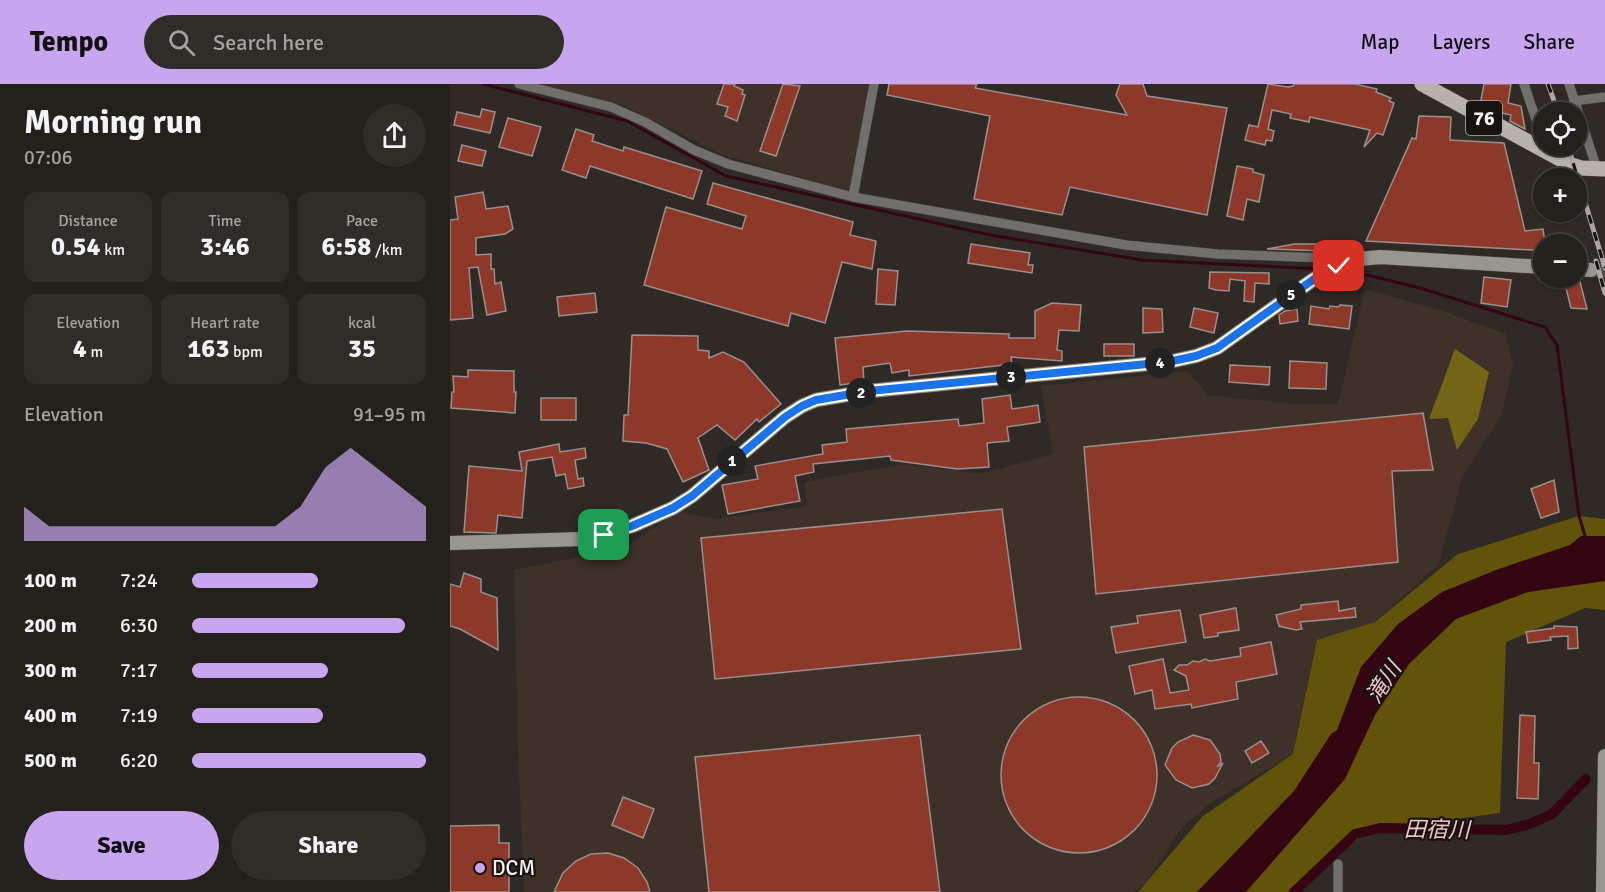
<!DOCTYPE html>
<meta charset="utf-8">
<style>
:root{--surface:#24201c;--page:#302d29;--text:#f1f3f6;--muted:#a3a3a3;--line:#413e3b;--accent:#c7a6ef}
body{margin:0;font-family:Signika,"Noto Sans JP",sans-serif;background:var(--page);color:var(--text);height:100vh;display:flex;flex-direction:column;font-size:22px;white-space:nowrap}
*{box-sizing:border-box;margin:0}
p{font-size:20px;color:var(--muted)}
.icon{flex:none;width:33px;height:33px;fill:none;stroke:currentColor;stroke-width:2;stroke-linecap:round;stroke-linejoin:round}
.map{position:relative;flex:1;overflow:hidden}
.side{display:flex;flex-direction:column;background:var(--surface);width:450px}
.side>*{flex:none}
.fabs{position:absolute;left:1083px;top:18px;display:grid;gap:12px}
.fabs a{display:grid;place-items:center;width:54px;height:54px;border-radius:50%;background:var(--surface);box-shadow:0 2px 4px #0004,0 0 0 2px var(--line);font-size:30px}
.pin{position:absolute;display:grid;place-items:center;width:51px;height:51px;color:#fff;margin:-26px;border-radius:12px;box-shadow:0 3px 9px #0006}
.km{position:absolute;width:30px;height:30px;margin:-15px;border-radius:50%;background:#222;color:#fff;font-size:16px;line-height:30px;text-align:center}
.round{display:grid;place-items:center;flex:none;width:63px;height:63px;border-radius:32px;background:var(--page)}
.overview{display:flex;align-items:center;justify-content:space-between;height:102px;padding:0 24px}
h1{font-size:33px;font-weight:700;line-height:45px}
.metrics{display:grid;grid-template-columns:repeat(3,1fr);gap:9px;height:102px;padding:6px 24px}
.metrics div{display:grid;align-content:center;border-radius:12px;background:var(--page);text-align:center}
.metrics b{font-size:26px;font-weight:700}
.metrics small{font-size:16px;font-weight:400}
.metrics p{font-size:16px}
.chart{height:168px;padding:12px 24px}
.chart p{display:flex;justify-content:space-between}
.chart svg{width:100%;height:108px;margin-top:6px;fill:var(--accent);opacity:.7}
.cta{display:flex;gap:12px;margin-top:auto;padding:12px 24px}
.cta a{flex:1;height:69px;border-radius:36px;background:var(--accent);color:#111;font-size:24px;font-weight:700;line-height:69px;text-align:center}
.cta a+a{background:var(--page);color:var(--text)}
ul{padding:0 24px;list-style:none;font-size:20px}
li{display:grid;grid-template-columns:96px 72px 1fr;align-items:center;height:45px}
li i{height:15px;border-radius:8px;background:var(--accent)}
header{display:flex;align-items:center;gap:36px;box-sizing:border-box;height:84px;padding:0 30px;background:var(--accent);color:#111}
header strong{font-size:28px}
nav{display:flex;gap:33px;margin-inline-start:auto;font-size:21px}
.search{width:420px;height:54px;background:var(--page);display:flex;align-items:center;gap:15px;box-sizing:border-box;padding:0 21px;border-radius:33px;color:var(--muted);font-size:22px}
main{display:flex;flex:1;min-height:0}
.map>svg:first-child{display:block}
</style>
<header>
<strong>Tempo</strong>
<div class="search"><svg class="icon" aria-label="search" viewBox="0 0 24 24"><circle cx="10" cy="10" r="6"/><path d="M15 15l6 6"/></svg>Search here</div>
<nav><a>Map</a><a>Layers</a><a>Share</a></nav>
</header>
<main>
<section class="side">
<div class="overview"><div><h1>Morning run</h1><p>07:06</p></div><a class="round"><svg class="icon" aria-label="share" viewBox="0 0 24 24"><path d="M12 15V3M7 8l5-5 5 5M5 13v7h14v-7"/></svg></a></div>
<div class="metrics">
<div><p>Distance</p><b>0.54<small> km</small></b></div>
<div><p>Time</p><b>3:46</b></div>
<div><p>Pace</p><b>6:58<small> /km</small></b></div>
</div>
<div class="metrics">
<div><p>Elevation</p><b>4<small> m</small></b></div>
<div><p>Heart rate</p><b>163<small> bpm</small></b></div>
<div><p>kcal</p><b>35</b></div>
</div>
<div class="chart"><p><span>Elevation</span>91–95 m</p>
<svg viewBox="0 0 160 44" preserveAspectRatio="none"><path d="M0 44V30L10 38L20 38L30 38L40 38L50 38L60 38L70 38L80 38L90 38L100 38L110 30L120 14L130 6L140 14L150 22L160 30V44z"/></svg>
</div>
<ul>
<li><b>100 m</b>7:24<i style="width:54%"></i></li>
<li><b>200 m</b>6:30<i style="width:91%"></i></li>
<li><b>300 m</b>7:17<i style="width:58%"></i></li>
<li><b>400 m</b>7:19<i style="width:56%"></i></li>
<li><b>500 m</b>6:20<i style="width:100%"></i></li>
</ul>
<div class="cta"><a>Save</a><a>Share</a></div>
</section>
<div class="map">
<svg width="1155" height="808" viewBox="0 0 1155 808">
<rect width="100%" height="100%" fill="#302a26"/>
<g fill="#3d3129">
<polygon points="90,0 424,0 404,109 270,70 172,21"/>
<polygon points="915,205 990,226 1056,250 1063,282 1051,332 1012,393 989,480 925,538 865,563 843,670 762,718 733,742 696,798 683,808 74,808 68,664 64,486 174,464 228,427 263,435 357,422 354,398 453,380 530,390 603,370 591,302 737,287 758,311 845,320 888,320"/>
</g>
<polygon fill="#615309" points="1129,432 1155,435 1155,526 1135,524 1056,558 1050,729 918,747 841,808 688,808 753,732 843,670 867,556 925,538 1008,470"/>
<polygon fill="#746416" points="1005,265 1039,288 1028,335 1007,366 998,334 979,335"/>
<polygon fill="#330612" points="1131,452 1155,452 1155,497 1078,508 1006,535 959,580 925,631 895,695 796,808 747,808 844,707 881,650 887,646 911,583 948,540 992,508 1046,486 1120,461"/>
<g fill="none" stroke-linecap="round" stroke-linejoin="round">
<g stroke="#330612" stroke-width="3">
<polyline points="33,0 177,37 276,92 540,151 692,176 871,185"/>
<polyline points="889,188 917,191 970,204 1095,243 1107,261 1129,432 1136,455"/>
</g>
<polyline stroke="#330612" stroke-width="10" points="844,808 905,750 930,744 1056,746 1080,740 1102,730 1136,695"/>
</g>
<g fill="#8d3829" stroke="#998f8d" stroke-width="1.5">
<polygon points="274,0 285,0 284,2 293,6 292,10 295,11 287,37 275,32 278,23 267,20"/>
<polygon points="333,0 350,2 326,72 310,67"/>
<polygon points="439,0 527,0 525,4 677,31 666,11 670,0 693,0 697,12 777,24 757,131 620,103 612,131 524,115 540,32 437,11"/>
<polygon points="818,0 838,3 843,2 844,0 905,0 927,5 926,8 941,14 939,17 944,19 933,51 927,49 914,63 920,46 860,33 859,38 840,34 841,30 822,26 818,45 824,47 822,57 816,56 815,61 795,56 799,41 808,43"/>
<polygon points="1034,0 1061,0 1058,19 1071,22 1075,45 1060,37 1061,31 1039,26 1030,21"/>
<polygon points="32,25 45,28 40,49 4,41 7,28 30,33"/>
<polygon points="969,32 1001,33 1000,56 1054,59 1075,147 1093,145 1095,160 1094,160 1094,165 1082,166 916,157 962,54 966,55"/>
<polygon points="58,34 91,43 82,72 49,63"/>
<polygon points="126,45 144,51 142,57 173,67 174,63 252,87 243,115 140,82 136,94 112,86"/>
<polygon points="12,61 36,67 32,82 8,77"/>
<polygon points="787,82 803,85 803,88 814,91 809,118 797,115 793,136 777,132"/>
<polygon points="263,99 403,138 400,151 426,157 422,185 392,178 375,239 341,229 338,242 194,201 216,123 292,145 296,132 257,120"/>
<polygon points="33,108 36,125 58,122 63,145 55,150 26,154 26,171 41,170 41,185 44,185 45,200 51,198 56,227 37,231 28,183 19,184 23,234 0,236 0,136 8,135 5,113"/>
<polygon points="521,160 580,169 578,181 583,181 582,189 518,179"/>
<polygon points="844,160 875,160 874,167 817,165"/>
<polygon points="428,185 448,187 445,221 426,220"/>
<polygon points="760,188 819,189 819,200 805,199 804,218 794,217 795,197 780,195 779,207 766,206 759,204"/>
<polygon points="1034,193 1061,196 1057,223 1031,219"/>
<polygon points="1102,194 1129,194 1137,225 1121,224 1116,204 1101,202"/>
<polygon points="145,209 147,228 109,232 107,213"/>
<polygon points="602,219 631,221 629,247 609,246 607,266 612,267 612,277 561,273 562,280 459,292 459,286 442,289 440,279 413,283 414,298 390,301 385,254 457,247 559,250 559,254 585,254 585,227"/>
<polygon points="890,221 902,222 899,245 859,240 861,222 879,225 880,222 889,223"/>
<polygon points="693,224 712,225 713,248 693,249"/>
<polygon points="744,224 768,229 764,249 740,243"/>
<polygon points="847,225 848,237 830,240 829,231 835,227"/>
<polygon points="182,251 248,252 248,266 259,267 259,274 273,268 294,278 331,320 309,338 307,335 285,356 267,341 248,354 259,386 233,398 217,365 196,359 173,357 174,331 178,331"/>
<rect x="654" y="260" width="30" height="12"/>
<polygon points="840,277 877,279 876,305 839,304"/>
<polygon points="780,281 820,283 819,301 779,298"/>
<polygon points="18,286 64,287 64,308 66,308 65,329 1,324 2,308 4,308 3,292 18,293"/>
<polygon points="560,311 562,325 588,321 590,338 557,343 559,357 537,359 539,383 507,385 441,376 440,372 363,380 364,388 345,392 350,417 278,430 272,401 308,395 305,382 373,370 372,361 397,358 396,345 508,335 509,342 534,339 532,315"/>
<rect x="91" y="314" width="35" height="22"/>
<polygon points="973,329 983,386 942,387 948,478 646,510 634,363"/>
<polygon points="109,360 110,368 135,364 136,374 125,376 128,395 133,394 134,402 118,405 115,390 106,392 102,373 77,377 72,434 48,431 46,449 14,448 19,382 72,387 69,368"/>
<polygon points="1104,396 1109,428 1091,434 1081,405"/>
<polygon points="552,425 571,565 265,595 251,454"/>
<polygon points="14,489 31,495 31,508 47,514 48,566 10,545 0,542 0,500 10,503"/>
<polygon points="888,517 889,527 905,524 906,533 850,538 852,545 846,546 829,542 826,531 851,525 851,521"/>
<polygon points="786,524 789,546 768,549 768,552 754,554 750,531"/>
<polygon points="730,526 736,558 666,569 661,543 688,539 687,532"/>
<polygon points="1104,542 1127,543 1128,564 1118,565 1118,552 1100,553 1101,556 1078,559 1076,548 1104,544"/>
<polygon points="821,558 827,590 786,598 788,615 742,624 741,620 705,625 702,606 685,610 679,582 713,575 720,609 739,606 736,592 724,586 729,581 737,581 743,577 749,578 755,575 760,577 791,572 790,564"/>
<circle cx="629" cy="691" r="78"/>
<polygon points="1070,631 1085,632 1084,679 1089,679 1088,715 1067,714"/>
<polygon points="470,651 490,808 259,808 245,673"/>
<polygon points="743,651 760,656 770,670 771,678 767,683 773,679 765,694 759,700 742,704 726,696 715,681 722,664 728,658"/>
<polygon points="811,657 819,669 802,679 795,667"/>
<polygon points="173,713 204,725 193,754 162,741"/>
<polygon points="49,741 49,759 59,759 59,808 0,808 0,742"/>
<polygon points="158,769 174,774 188,784 197,798 200,808 104,808 113,789 126,777 141,770"/>
</g>
<g fill="none" stroke-linecap="round" stroke-linejoin="round">
<polyline stroke="#4e4844" stroke-width="14" stroke-dasharray="14 7" stroke-linecap="butt" points="1141,186 1155,186"/>
<g stroke="#4c4642" stroke-width="10">
<g id="street">
<polyline points="69,0 161,23 195,38 244,66 278,80 403,113 676,161 768,170 903,175"/>
<polyline points="1074,0 1094,59"/>
<polyline points="1119,0 1147,85"/>
<polyline points="1124,17 1155,13"/>
<polyline points="403,113 424,0"/>
<polyline points="888,808 888,780"/>
</g>
</g>
<g stroke="#4c4642" stroke-width="15">
<g id="secondary">
<polyline points="1126,185 1141,186"/>
<polyline points="0,459 132,455 182,442 223,424 242,412 335,333 352,322 366,316 419,307 718,278 746,272 767,264 864,195 889,182 910,175 930,173 1094,183"/>
<polyline points="1153,808 1155,672"/>
</g>
</g>
<g stroke="#4c4642" stroke-width="16">
<polyline id="primary" points="972,0 1121,81 1131,84 1155,85"/>
</g>
<use href="#street" stroke="#716f6c" stroke-width="9"/>
<use href="#secondary" stroke="#999590" stroke-width="14"/>
<use href="#primary" stroke="#b7b2ac" stroke-width="15"/>
<g stroke="#aca7a4" stroke-width="5">
<g id="rail">
<polyline points="1098,0 1108,28"/>
<polyline points="1118,62 1155,184"/>
<polyline points="1146,177 1155,209"/>
</g>
</g>
<use href="#rail" stroke="#161311" stroke-width="3" stroke-dasharray="9" stroke-linecap="butt"/>
</g>
<g fill="none" stroke-linecap="round" stroke-linejoin="round">
<g stroke="#fff" stroke-width="12">
<polyline id="route" points="154,451 182,442 223,424 242,412 335,333 352,322 366,316 419,307 718,278 746,272 767,264 864,195 889,182"/>
</g>
<use href="#route" stroke="#1a73e8" stroke-width="8"/>
</g>
<circle fill="#c7a6ef" stroke="#161311" stroke-width="2" cx="30" cy="784" r="6"/>
<g text-anchor="middle" stroke-width="4.5" stroke-linejoin="round" paint-order="stroke">
<rect fill="#161311" stroke="#b2aeac" stroke-width="1.5" x="1016" y="17" width="36" height="34" rx="4.5"/>
<g font-size="20" font-weight="bold" fill="#f5f1ee">
<text x="1034" y="41">76</text>
</g>
<g font-size="21" fill="#f5f1ee" stroke="#161311" text-anchor="start">
<text x="42" y="791">DCM</text>
</g>
<g font-size="22" font-style="italic" fill="#f5c2c8" stroke="#161311">
<text transform="translate(933 598) rotate(-57)" y="8">滝川</text>
<text transform="translate(987 745) rotate(1)" y="8">田宿川</text>
</g>
</g>
</svg>
<div class="fabs">
<a><svg class="icon" aria-label="locate" viewBox="0 0 24 24"><circle cx="12" cy="12" r="6"/><path d="M12 2v4M12 18v4M2 12h4M18 12h4"/></svg></a>
<a>+</a>
<a>−</a>
</div>
<div class="pin" style="left:154px;top:451px;background:#1e9e55"><svg class="icon" aria-label="arrive" viewBox="0 0 24 24"><path d="M6 21V4h12l-3 4 3 4H6"/></svg></div>
<div class="pin" style="left:889px;top:182px;background:#d93025"><svg class="icon" aria-label="check" viewBox="0 0 24 24"><path d="M5 12l5 5 9-10"/></svg></div>
<b class="km" style="left:282px;top:377px">1</b>
<b class="km" style="left:411px;top:309px">2</b>
<b class="km" style="left:561px;top:293px">3</b>
<b class="km" style="left:710px;top:279px">4</b>
<b class="km" style="left:841px;top:211px">5</b>
</div>
</main>
